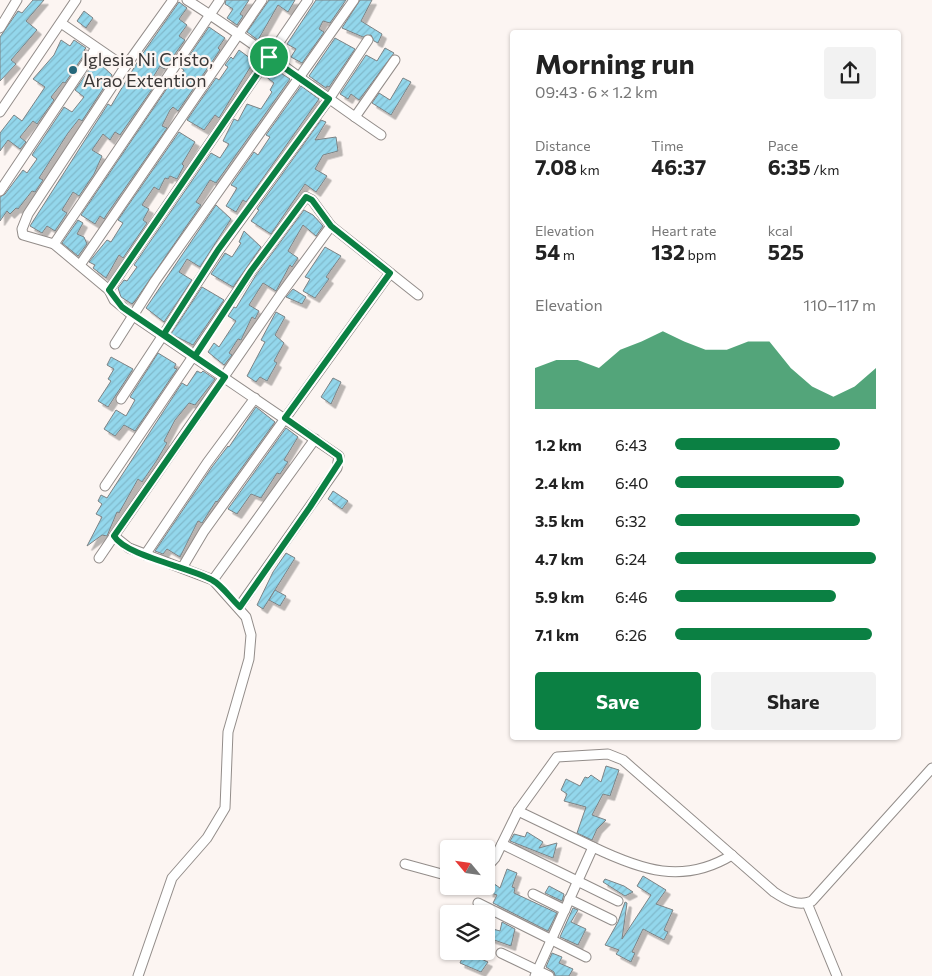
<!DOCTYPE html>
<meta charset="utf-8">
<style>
:root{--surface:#fff;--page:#f2f2f2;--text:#222;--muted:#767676;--accent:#0b8043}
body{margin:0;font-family:Commissioner,sans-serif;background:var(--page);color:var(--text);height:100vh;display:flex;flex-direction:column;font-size:19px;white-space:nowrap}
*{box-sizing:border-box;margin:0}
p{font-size:16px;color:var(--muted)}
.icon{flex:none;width:28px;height:28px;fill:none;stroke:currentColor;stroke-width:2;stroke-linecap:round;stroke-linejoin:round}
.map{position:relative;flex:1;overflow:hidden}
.panel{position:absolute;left:510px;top:30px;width:391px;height:710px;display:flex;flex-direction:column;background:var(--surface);border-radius:5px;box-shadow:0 1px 4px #0004}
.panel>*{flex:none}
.needle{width:32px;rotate:299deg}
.tools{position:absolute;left:440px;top:840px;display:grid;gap:10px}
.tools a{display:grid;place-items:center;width:55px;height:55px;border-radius:5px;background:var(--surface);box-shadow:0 1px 4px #0004;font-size:25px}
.pin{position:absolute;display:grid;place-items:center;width:42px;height:42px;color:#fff;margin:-21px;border:2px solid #fff;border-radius:50%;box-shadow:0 1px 5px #0007}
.round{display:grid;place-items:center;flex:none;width:52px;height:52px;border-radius:5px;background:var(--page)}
.summary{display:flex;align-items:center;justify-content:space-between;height:85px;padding:0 25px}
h1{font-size:28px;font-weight:700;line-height:38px}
.figures{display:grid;grid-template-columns:repeat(3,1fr);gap:8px;height:85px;padding:5px 25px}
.figures div{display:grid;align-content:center}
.figures b{font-size:21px;font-weight:700}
.figures small{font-size:14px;font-weight:400}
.figures p{font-size:14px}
.chart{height:140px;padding:10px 25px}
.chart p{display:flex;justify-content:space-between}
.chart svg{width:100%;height:90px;margin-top:5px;fill:var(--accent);opacity:.7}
.primary-button{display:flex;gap:10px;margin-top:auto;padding:10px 25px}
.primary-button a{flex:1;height:58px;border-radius:5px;background:var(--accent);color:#fff;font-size:20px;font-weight:700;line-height:58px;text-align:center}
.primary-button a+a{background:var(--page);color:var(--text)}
ul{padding:0 25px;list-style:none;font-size:16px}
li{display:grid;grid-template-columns:80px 60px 1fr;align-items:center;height:38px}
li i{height:12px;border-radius:6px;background:var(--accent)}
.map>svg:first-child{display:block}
</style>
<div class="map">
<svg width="932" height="976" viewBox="0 0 932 976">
<defs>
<pattern id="building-hatch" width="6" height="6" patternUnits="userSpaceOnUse" patternTransform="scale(1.25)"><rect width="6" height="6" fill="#93d7ec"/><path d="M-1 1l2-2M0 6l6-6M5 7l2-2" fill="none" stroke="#80b9cb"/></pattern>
<filter id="shadow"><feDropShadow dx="4.5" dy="4.5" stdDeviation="0" flood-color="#0004"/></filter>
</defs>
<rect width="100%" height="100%" fill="#fcf5f2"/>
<g fill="url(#building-hatch)" stroke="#7c8284" filter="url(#shadow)">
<polygon points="33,0 44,0 26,21 37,30 11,60 16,64 0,81 0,37 18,11 22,13"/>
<polygon points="226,0 249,0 240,14 243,16 237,25 227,18 233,9 225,4"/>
<polygon points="269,0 295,0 288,12 278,5 258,40 247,32"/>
<polygon points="316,0 346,0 330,23 323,21 319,29 324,32 302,63 291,57 296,49 287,44"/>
<polygon points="360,0 372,0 361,21 382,34 378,43 374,41 371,35 363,37 342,28"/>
<polygon points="179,2 187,8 179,19 187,25 179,36 185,40 164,69 160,66 150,82 155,85 120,135 115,132 110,140 103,134 92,150 102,156 94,174 79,196 73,192 62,210 67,213 55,231 47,226 42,233 30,226 108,104 111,106 141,56"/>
<polygon points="84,11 93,18 86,28 77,21"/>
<polygon points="209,27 225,38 218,48 220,50 178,111 173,107 170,110 162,126 167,128 107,214 104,219 100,216 95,224 81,215 172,81 175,83 184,70 181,68"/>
<polygon points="335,38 355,49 329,87 327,86 326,88 309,76"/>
<polygon points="61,40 70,46 74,40 86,48 84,50 86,52 65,83 63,82 51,97 54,100 37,124 33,121 20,137 26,142 20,149 8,140 0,151 0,133 14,115 22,121 45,87 33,79 54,55"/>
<polygon points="385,48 394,53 359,100 351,94 348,99 340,94 366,55 377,61"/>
<polygon points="239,50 254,61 219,118 215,115 204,130 187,120 216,78 219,80 228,67 225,65 231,57 233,59"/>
<polygon points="96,60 112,75 82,121 79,119 68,133 39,178 43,180 35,192 32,191 18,209 16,208 10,214 7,211 0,221 0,197 5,194 23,170 27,173 37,159 32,155 64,107 72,112 84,97 75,90"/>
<polygon points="270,66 290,79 216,183 210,180 196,202 201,205 135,301 132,304 121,297 118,288 124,280 127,281 137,267 134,265 211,153 220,158 229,144 223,141 234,119 238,121 247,104 261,109 272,92 270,90 274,83 264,75"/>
<polygon points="403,78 411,82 391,115 372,103 379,93 390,100"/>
<polygon points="301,86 319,99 246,202 243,200 236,212 226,206 237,188 231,185 254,152 258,155 270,137 266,135"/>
<polygon points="321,120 326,122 315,140 336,137 338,151 323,155 315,169 327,176 316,192 305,184 271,234 251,221 259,210 257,209"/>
<polygon points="179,132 195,142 182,164 184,166 177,179 170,176 168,179 165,178 159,190 154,187 142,205 149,209 143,220 147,223 123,258 119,255 106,278 93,268 95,265 89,262 107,240 111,242 123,223 118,220"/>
<polygon points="216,205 231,219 200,267 187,259 179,272 192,280 164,322 146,308"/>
<polygon points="304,210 313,215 323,226 316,236 303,225 288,251 298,258 292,267 290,265 276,291 263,283 249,305 259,311 255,319 252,317 241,340 238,339 229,353 232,355 224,365 208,352 214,343 219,347 236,321 228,316 234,307 236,308 256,275"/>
<polygon points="78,220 83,223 77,234 84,237 87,244 78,256 62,243"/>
<polygon points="244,231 261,247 233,287 211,274 225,253 232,257 241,243 239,242"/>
<polygon points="325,247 341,256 326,277 329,279 315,298 303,291 310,279 305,277"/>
<polygon points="202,287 224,300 193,345 171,334"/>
<polygon points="293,289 306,297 302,304 286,297"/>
<polygon points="276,312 285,317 275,335 284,343 274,361 277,363 267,381 260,377 256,382 247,376 265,342 261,340"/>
<polygon points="158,353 176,364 174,368 177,369 135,431 124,425 115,436 104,429 116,410 126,416 135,400 130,397"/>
<polygon points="111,357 133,369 108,407 98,401 111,381 108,379 114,369 107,365"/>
<polygon points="197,371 201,373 203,371 215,379 195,405 189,403 175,420 164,441 167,443 157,460 142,482 138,479 119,513 117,512 107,536 102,535 87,546 102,517 96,514 102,504 98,501 101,495 107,498 182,383 187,386"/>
<polygon points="333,378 341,382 331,404 321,397"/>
<polygon points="256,407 275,422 217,502 216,501 202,523 198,521 180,557 167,549 163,554 155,551 212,467 228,446 229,447"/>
<polygon points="286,428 298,437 284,460 288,462 280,474 277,473 261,498 251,494 237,514 228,509"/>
<polygon points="333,491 348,501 342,509 328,499"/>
<polygon points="286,553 295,558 263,609 257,605 273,572"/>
<polygon points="275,590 286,596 280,606 269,600"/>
<polygon points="606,766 619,770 610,796 603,794 592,815 606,820 597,829 592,840 577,833 586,807 564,801 567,794 561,790 566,779 580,786 585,777 588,778 591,775 601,782"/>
<polygon points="527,832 543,842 539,848 557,843 553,858 510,841 514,834 525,837"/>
<polygon points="507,869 517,873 512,887 515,888 514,893 557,913 548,931 493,903 497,895 488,892 493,883 500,888"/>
<polygon points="643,876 666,890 656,904 673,910 664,930 668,932 664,940 643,929 632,952 635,953 631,962 616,954 619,950 605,945 618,922 625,902 627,903 622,939 651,895 637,886"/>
<polygon points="605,879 624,886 633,892 625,896 603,882"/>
<polygon points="549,886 564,894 562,901 545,893"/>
<polygon points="573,908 578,910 571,922 586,929 578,945 560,937"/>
<polygon points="502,922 515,929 511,946 486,937 486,927 500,931"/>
<polygon points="465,952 488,962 481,972 460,963"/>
<polygon points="552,953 562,957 559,963 573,969 569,976 555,976 554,972 546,967"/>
</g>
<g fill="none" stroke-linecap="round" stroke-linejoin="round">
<g stroke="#938d8a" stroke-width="11">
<g id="street">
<polyline points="173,0 125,67 28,214 22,229 23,235 54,244 109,290 114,300 132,315 339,456 337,468 239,607"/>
<path d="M187,0C254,42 316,91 381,135"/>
<polyline points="61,23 125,67"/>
<polyline points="0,28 17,0"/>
<polyline points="0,112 76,0"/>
<polyline points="355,117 395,60"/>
<polyline points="0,191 96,48"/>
<polyline points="54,244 220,0"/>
<polyline points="80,265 262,0"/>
<polyline points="109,290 308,0"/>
<polyline points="115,344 155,281 354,0"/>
<polyline points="121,399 219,250 329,99 368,40"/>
<polyline points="105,486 251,271 306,197 312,200 331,226 418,295"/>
<polyline points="145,555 207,463 255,398"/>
<polyline points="99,558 114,536"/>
<polyline points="182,568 204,531 390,273"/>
<polyline points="213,580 315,439"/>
<polyline points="518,811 593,847"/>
<polyline points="502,844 618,901"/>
<polyline points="405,864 449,876"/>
<path d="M486,868L495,858L518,811L557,757L608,754L623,760L774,892C786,900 798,907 812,901L932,768"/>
<polyline points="533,894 565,910"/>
<polyline points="569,899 612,920"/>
<polyline points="478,903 586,957"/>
<polyline points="807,903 837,976"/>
<polyline points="501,953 549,976"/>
<polyline points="138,976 172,878 207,838 225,808 228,732 249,659 251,635 246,617 213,580 129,548 114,536 281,294 331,226"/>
<path d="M535,976L593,847C641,870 683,885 732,855"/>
</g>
</g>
<use href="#street" stroke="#fff" stroke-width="9"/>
</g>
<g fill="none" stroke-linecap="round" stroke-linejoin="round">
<g stroke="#fff" stroke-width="10">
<path id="route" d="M269,57L109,290L122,307L225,377L114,536C126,556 189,567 212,580C222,585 231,599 240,607L310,507L340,461L339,456L285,418L390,273L331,226L312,200L306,197L251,271L195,356L164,334L218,250L329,99L269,57"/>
</g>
<use href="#route" stroke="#0b8043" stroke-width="6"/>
</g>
<circle fill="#25677a" stroke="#fcf5f2" stroke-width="2" cx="73" cy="70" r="5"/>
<g text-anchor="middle" stroke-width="4.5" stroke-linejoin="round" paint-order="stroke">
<g font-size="18" fill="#3a3736" stroke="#fcf5f2" text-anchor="start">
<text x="83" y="66">Iglesia Ni Cristo,<tspan x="83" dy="21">Arao Extention</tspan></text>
</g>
</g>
</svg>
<div class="tools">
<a><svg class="needle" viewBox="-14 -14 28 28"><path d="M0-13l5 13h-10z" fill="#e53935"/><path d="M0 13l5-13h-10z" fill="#767676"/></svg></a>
<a><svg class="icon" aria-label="layers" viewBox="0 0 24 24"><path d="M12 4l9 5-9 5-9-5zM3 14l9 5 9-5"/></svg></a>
</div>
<div class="pin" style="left:269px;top:57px;background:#1e9e55"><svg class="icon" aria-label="arrive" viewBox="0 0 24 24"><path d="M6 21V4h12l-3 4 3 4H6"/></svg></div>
<section class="panel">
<div class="summary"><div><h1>Morning run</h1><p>09:43 · 6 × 1.2 km</p></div><a class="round"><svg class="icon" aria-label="share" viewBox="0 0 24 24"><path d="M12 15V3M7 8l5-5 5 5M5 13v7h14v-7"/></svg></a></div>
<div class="figures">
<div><p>Distance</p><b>7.08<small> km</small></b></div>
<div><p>Time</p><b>46:37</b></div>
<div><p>Pace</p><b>6:35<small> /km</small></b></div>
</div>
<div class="figures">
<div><p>Elevation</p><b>54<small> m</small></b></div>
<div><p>Heart rate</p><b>132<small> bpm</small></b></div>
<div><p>kcal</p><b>525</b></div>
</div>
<div class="chart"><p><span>Elevation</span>110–117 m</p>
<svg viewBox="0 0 160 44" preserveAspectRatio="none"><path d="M0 44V24L10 20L20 20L30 24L40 15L50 11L60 6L70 11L80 15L90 15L100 11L110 11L120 24L130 33L140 38L150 33L160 24V44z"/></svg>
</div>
<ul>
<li><b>1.2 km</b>6:43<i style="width:82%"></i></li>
<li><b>2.4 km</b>6:40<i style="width:84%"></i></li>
<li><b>3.5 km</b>6:32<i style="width:92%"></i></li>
<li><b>4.7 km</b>6:24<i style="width:100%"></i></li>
<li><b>5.9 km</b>6:46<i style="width:80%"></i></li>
<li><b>7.1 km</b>6:26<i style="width:98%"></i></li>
</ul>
<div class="primary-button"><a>Save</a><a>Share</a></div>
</section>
</div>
